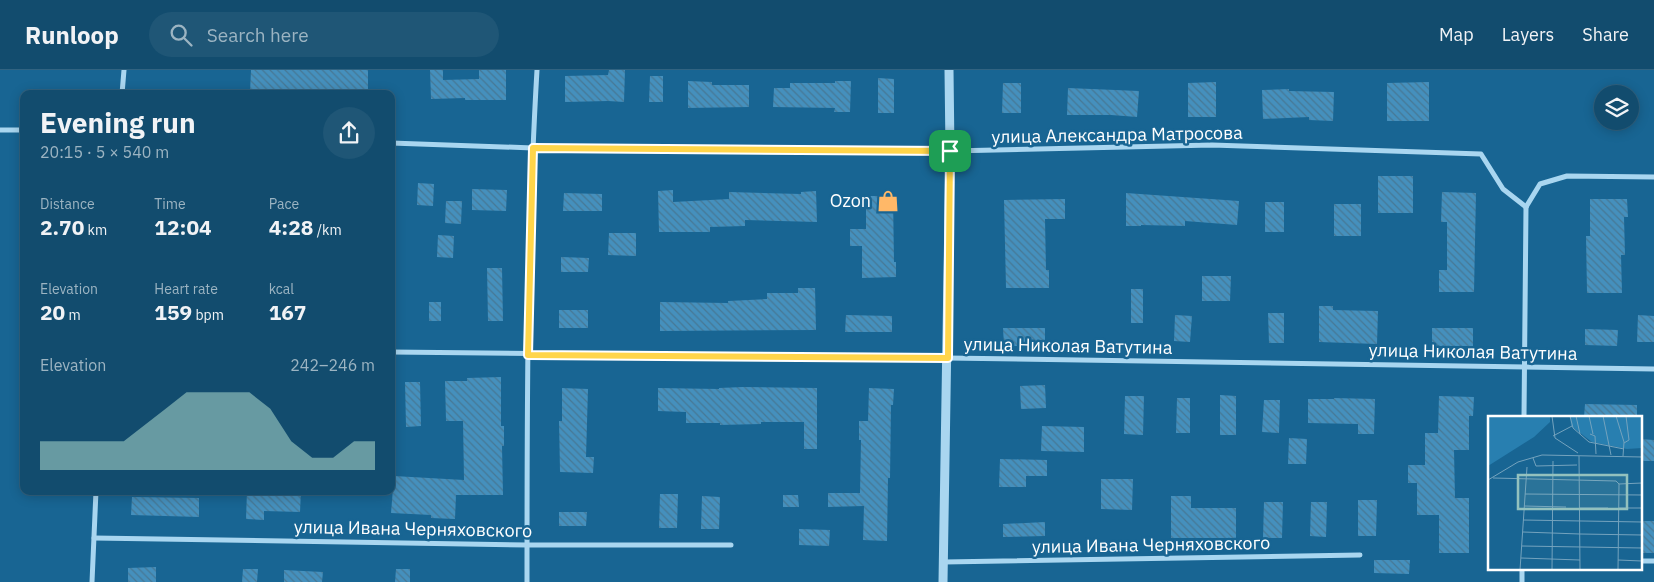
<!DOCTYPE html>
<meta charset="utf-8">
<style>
:root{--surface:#124c6e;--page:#1f5676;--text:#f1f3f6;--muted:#9cb4c2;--line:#316381;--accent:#8bbbb9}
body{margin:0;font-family:"IBM Plex Sans",sans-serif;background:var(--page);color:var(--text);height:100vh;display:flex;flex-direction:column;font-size:19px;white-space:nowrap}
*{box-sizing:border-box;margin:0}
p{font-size:16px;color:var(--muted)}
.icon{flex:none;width:28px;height:28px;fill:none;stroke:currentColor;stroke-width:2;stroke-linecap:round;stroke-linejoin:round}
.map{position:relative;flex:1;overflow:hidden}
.sheet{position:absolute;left:20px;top:20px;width:375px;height:405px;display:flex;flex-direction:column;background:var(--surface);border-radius:10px;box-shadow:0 2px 12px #0003,0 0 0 1px var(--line)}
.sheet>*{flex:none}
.controls{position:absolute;left:1594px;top:15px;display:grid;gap:10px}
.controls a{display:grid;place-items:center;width:45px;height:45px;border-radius:50%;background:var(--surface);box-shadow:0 2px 12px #0003,0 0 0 1px var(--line);font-size:25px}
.pin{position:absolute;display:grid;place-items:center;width:42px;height:42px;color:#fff;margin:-21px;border-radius:10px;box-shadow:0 2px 8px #0006}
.round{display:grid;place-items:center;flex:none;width:52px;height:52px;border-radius:26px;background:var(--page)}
.headline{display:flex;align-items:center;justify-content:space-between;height:85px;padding:0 20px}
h1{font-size:28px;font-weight:700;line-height:38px}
.metrics{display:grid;grid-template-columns:repeat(3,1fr);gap:8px;height:85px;padding:5px 20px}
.metrics div{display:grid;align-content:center}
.metrics b{font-size:21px;font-weight:700}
.metrics small{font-size:14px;font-weight:400}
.metrics p{font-size:14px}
.chart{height:140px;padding:10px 20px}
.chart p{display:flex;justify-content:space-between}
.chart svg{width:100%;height:90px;margin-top:5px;fill:var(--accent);opacity:.7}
header{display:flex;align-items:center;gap:30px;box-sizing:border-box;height:70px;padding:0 25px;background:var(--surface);border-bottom:1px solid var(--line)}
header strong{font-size:24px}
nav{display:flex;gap:28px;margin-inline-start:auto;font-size:18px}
.search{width:350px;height:45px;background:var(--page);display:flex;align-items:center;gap:12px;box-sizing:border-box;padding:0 18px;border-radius:28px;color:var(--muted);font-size:19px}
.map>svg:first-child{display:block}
</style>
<header>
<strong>Runloop</strong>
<div class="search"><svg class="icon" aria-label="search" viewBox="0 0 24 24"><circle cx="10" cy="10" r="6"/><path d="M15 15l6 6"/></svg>Search here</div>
<nav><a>Map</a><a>Layers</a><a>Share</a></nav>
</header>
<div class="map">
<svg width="1654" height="512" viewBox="0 0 1654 512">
<defs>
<pattern id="building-back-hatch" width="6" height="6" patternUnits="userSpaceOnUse" patternTransform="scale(1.25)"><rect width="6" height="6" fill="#4590bd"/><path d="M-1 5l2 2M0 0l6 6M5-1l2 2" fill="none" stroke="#477895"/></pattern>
</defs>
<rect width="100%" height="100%" fill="#186593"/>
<g fill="url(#building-back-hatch)">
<polygon points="251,0 368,0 368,23 250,22"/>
<polygon points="430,0 443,0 443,10 479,9 479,0 506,0 506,30 465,30 465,28 431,29"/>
<polygon points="609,0 625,0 624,32 608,31 565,32 565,6 608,5"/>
<polygon points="650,6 663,6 663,32 649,32"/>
<polygon points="878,8 894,9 894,43 878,43"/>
<polygon points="688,11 712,12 712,15 749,15 749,37 688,38"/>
<polygon points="835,11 851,11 850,42 834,42 835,38 773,37 774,18 790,18 790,13 835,13"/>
<polygon points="1216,12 1216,47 1188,47 1188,13"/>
<polygon points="1429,12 1429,51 1387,51 1387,13"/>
<polygon points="1003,13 1021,13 1021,43 1002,43"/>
<polygon points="1068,18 1139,21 1137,47 1111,45 1067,45"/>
<polygon points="1289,19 1289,21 1334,22 1333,51 1309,50 1309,47 1263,49 1262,20"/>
<rect x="1378" y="106" width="35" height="37"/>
<polygon points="418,113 434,114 433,136 417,135"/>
<polygon points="472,119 507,120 506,141 472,140"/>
<polygon points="673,120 673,132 729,129 729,122 801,124 801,122 816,121 817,152 745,150 745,156 710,157 710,162 659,162 658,121"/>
<polygon points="1442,122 1476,123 1474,222 1439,222 1439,200 1447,200 1447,152 1441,152"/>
<polygon points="564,123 602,124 602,141 563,141"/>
<polygon points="1126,123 1239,131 1237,155 1185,151 1185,156 1141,155 1141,156 1126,156"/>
<polygon points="866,126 893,126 894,192 896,192 896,207 862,208 862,176 850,176 850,159 866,159"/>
<polygon points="1065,129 1065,149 1045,149 1046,200 1049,200 1049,218 1006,218 1004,130"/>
<polygon points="1590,129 1627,129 1628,147 1624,147 1625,185 1621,185 1622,223 1587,223 1586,166 1590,166"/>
<polygon points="446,131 462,131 461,154 445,153"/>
<rect x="1265" y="132" width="19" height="30"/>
<rect x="1334" y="134" width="27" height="32"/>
<polygon points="609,163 636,163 636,186 608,185"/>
<polygon points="438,165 454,166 453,188 437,187"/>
<polygon points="561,187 589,188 588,202 561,202"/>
<polygon points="487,198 502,198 503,251 488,251"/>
<polygon points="1202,206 1231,206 1230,231 1202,231"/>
<polygon points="798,218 815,218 816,260 660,261 660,232 728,233 728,231 767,229 767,223 798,223"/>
<rect x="1131" y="219" width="12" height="34"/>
<rect x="429" y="232" width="12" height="19"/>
<polygon points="1319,236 1333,236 1333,240 1378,241 1377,274 1319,272"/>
<rect x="559" y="240" width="29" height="18"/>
<polygon points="1268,243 1284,243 1284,273 1269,273"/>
<polygon points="846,245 892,246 892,262 845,262"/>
<polygon points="1175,245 1192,246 1190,272 1174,271"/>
<polygon points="1638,245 1654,246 1654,272 1637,272"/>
<polygon points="1003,258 1045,258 1045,276 1004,276"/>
<rect x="1432" y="258" width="41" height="18"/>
<polygon points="1585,259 1618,260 1617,276 1585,275"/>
<polygon points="501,307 501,356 504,356 504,376 502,376 503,425 456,425 455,449 431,448 431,445 391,443 394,406 464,410 463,351 446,351 445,311 467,311 467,308"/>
<polygon points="405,312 420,312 421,356 406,357"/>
<polygon points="1045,315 1046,338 1021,339 1020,316"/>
<polygon points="743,317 817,318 817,379 804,379 804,352 761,352 761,354 720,355 720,353 686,353 686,342 658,341 658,318 719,319 719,318"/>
<polygon points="562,318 588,319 586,387 594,387 593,403 560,402 559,351 562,351"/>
<polygon points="869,318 894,319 893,335 891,335 890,408 888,408 887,471 863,470 864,436 828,437 828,423 860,423 861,370 859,370 859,351 868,351"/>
<polygon points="1220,325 1236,326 1236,365 1220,365"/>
<polygon points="1125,326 1144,326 1143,365 1124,364"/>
<polygon points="1439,326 1474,327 1473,346 1469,346 1469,380 1454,380 1455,428 1469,428 1469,483 1439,483 1439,445 1417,445 1417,413 1408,413 1408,395 1425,395 1425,363 1438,363"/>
<polygon points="1177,328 1190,328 1190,363 1176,363"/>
<polygon points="1334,328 1375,329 1374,364 1358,364 1358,354 1308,353 1308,329 1334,329"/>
<polygon points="1264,330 1280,330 1279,363 1262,362"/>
<polygon points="1585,334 1637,335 1637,347 1584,347"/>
<polygon points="1042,356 1084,357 1084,382 1041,381"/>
<polygon points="1289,368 1307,369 1306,394 1288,394"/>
<polygon points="1640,369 1654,370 1654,391 1640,391"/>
<polygon points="1000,389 1047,390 1047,406 1026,406 1026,417 999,417"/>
<polygon points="1101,409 1133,409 1132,440 1101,439"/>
<polygon points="247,421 301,421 300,442 264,441 264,450 246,449"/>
<polygon points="660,424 678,424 677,458 659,458"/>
<polygon points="783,425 798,425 799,437 783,437"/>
<polygon points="702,426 720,427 719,459 701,459"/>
<polygon points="1171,426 1191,426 1191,438 1236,438 1236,468 1171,468"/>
<polygon points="132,427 199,428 199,447 131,445"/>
<polygon points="1358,430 1377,430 1376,466 1358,466"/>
<polygon points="1264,432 1283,432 1282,468 1263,468"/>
<polygon points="1311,432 1327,432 1326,467 1310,466"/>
<polygon points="559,442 587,442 586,456 559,456"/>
<rect x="1640" y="451" width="14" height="32"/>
<polygon points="1045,452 1045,466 1003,467 1003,454"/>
<polygon points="799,459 830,460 829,476 799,475"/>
<polygon points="1374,490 1410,490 1409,504 1374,503"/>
<polygon points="156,497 156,512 128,512 128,498"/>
<polygon points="243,499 258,499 257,512 242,512"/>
<polygon points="396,499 410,499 410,512 395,512"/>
<polygon points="284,500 323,502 322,512 284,512"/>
</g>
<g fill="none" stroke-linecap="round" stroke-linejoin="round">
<g stroke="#a9d6f0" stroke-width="5">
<polyline points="122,24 124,0"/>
<polyline points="0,60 24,60"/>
<polyline points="391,73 533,78 950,81 1212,75 1481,84 1503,119 1526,137"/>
<polyline points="1526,137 1540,114 1567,106 1654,107"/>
<polyline points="391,282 947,288 1654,299"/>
<polyline points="1524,347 1526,137"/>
<polyline points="94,468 527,475 731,475"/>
<polyline points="1640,491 1654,491"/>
<polyline points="944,492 1360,485"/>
<polyline points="92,512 96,421"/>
<path d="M527,512C527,341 527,170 537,0"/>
<polyline points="1522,512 1522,498"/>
</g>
<polyline stroke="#a9d6f0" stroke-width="9" points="943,512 950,81 949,0"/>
</g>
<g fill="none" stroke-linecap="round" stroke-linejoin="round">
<g stroke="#fff" stroke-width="10">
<polygon id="route" points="533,78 950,81 948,288 528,285"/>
</g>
<use href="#route" stroke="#ffd54a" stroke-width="6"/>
</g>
<defs>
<g id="shop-bare" transform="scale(1.725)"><path d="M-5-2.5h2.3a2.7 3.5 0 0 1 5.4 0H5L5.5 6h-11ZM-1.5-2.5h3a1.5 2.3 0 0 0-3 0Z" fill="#ffb868" stroke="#186593" stroke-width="2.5" paint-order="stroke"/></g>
</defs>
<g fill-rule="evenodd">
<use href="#shop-bare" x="888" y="131"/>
</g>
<g text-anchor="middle" stroke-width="5" stroke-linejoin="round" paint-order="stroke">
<g font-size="18" fill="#fff" stroke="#186593">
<text transform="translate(1117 65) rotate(-1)" y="6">улица Александра Матросова</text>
<text transform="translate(1068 276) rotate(1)" y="6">улица Николая Ватутина</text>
<text transform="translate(1473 282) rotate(1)" y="6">улица Николая Ватутина</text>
<text transform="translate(413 459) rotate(1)" y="6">улица Ивана Черняховского</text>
<text transform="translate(1151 475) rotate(-1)" y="6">улица Ивана Черняховского</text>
</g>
<g font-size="18" fill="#fff" stroke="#186593" text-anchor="end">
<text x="871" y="137">Ozon</text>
</g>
</g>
<g transform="translate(1488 346)">
<rect width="154" height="154" fill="#186593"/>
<path d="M0,0H62V6L46,21L0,50ZM82,0H154V32L139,33L104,26L83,10Z" fill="#287fb0"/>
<path fill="none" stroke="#74a3be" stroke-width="1" d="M64,0L67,22L90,37M82,0L85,12L101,26L136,33M88,0L92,18M101,0L105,18M115,0L123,39M128,0L136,26L135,40M102,18L107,20L108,38M65,20L84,10M136,27L141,24L138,0M91,40L92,154M45,42L48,50L89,49M5,62L128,65L131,68L154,67M0,64L30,46L54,39L154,41M37,78L154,79M36,90L78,91M92,92H120M131,92H154M35,104L154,106M35,116L92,118M92,118L154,119M34,130L154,132M33,142L92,144M130,144L154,145M32,154L39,51M64,154L65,45M130,154L131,68"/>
<path fill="#93c1be" fill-opacity="0.15" stroke="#93c1be" stroke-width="2.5" d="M30,59H139V93H30Z"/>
<rect width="154" height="154" fill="none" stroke="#fff" stroke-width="2.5"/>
</g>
</svg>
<div class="controls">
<a><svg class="icon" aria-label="layers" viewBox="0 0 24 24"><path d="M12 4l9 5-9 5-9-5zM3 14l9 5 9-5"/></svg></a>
</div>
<div class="pin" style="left:950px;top:81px;background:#1e9e55"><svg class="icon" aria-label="arrive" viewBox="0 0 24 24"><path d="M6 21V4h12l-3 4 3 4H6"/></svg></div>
<section class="sheet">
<div class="headline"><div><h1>Evening run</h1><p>20:15 · 5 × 540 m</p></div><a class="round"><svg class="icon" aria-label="share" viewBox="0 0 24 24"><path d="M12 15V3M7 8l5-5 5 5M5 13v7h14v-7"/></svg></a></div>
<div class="metrics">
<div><p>Distance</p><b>2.70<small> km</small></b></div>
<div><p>Time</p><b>12:04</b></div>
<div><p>Pace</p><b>4:28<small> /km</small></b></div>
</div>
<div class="metrics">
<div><p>Elevation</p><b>20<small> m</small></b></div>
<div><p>Heart rate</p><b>159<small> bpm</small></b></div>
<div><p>kcal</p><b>167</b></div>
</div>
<div class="chart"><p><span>Elevation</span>242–246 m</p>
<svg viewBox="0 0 160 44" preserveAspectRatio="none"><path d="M0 44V30L10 30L20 30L30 30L40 30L50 22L60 14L70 6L80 6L90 6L100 6L110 14L120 30L130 38L140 38L150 30L160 30V44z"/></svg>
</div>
</section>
</div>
